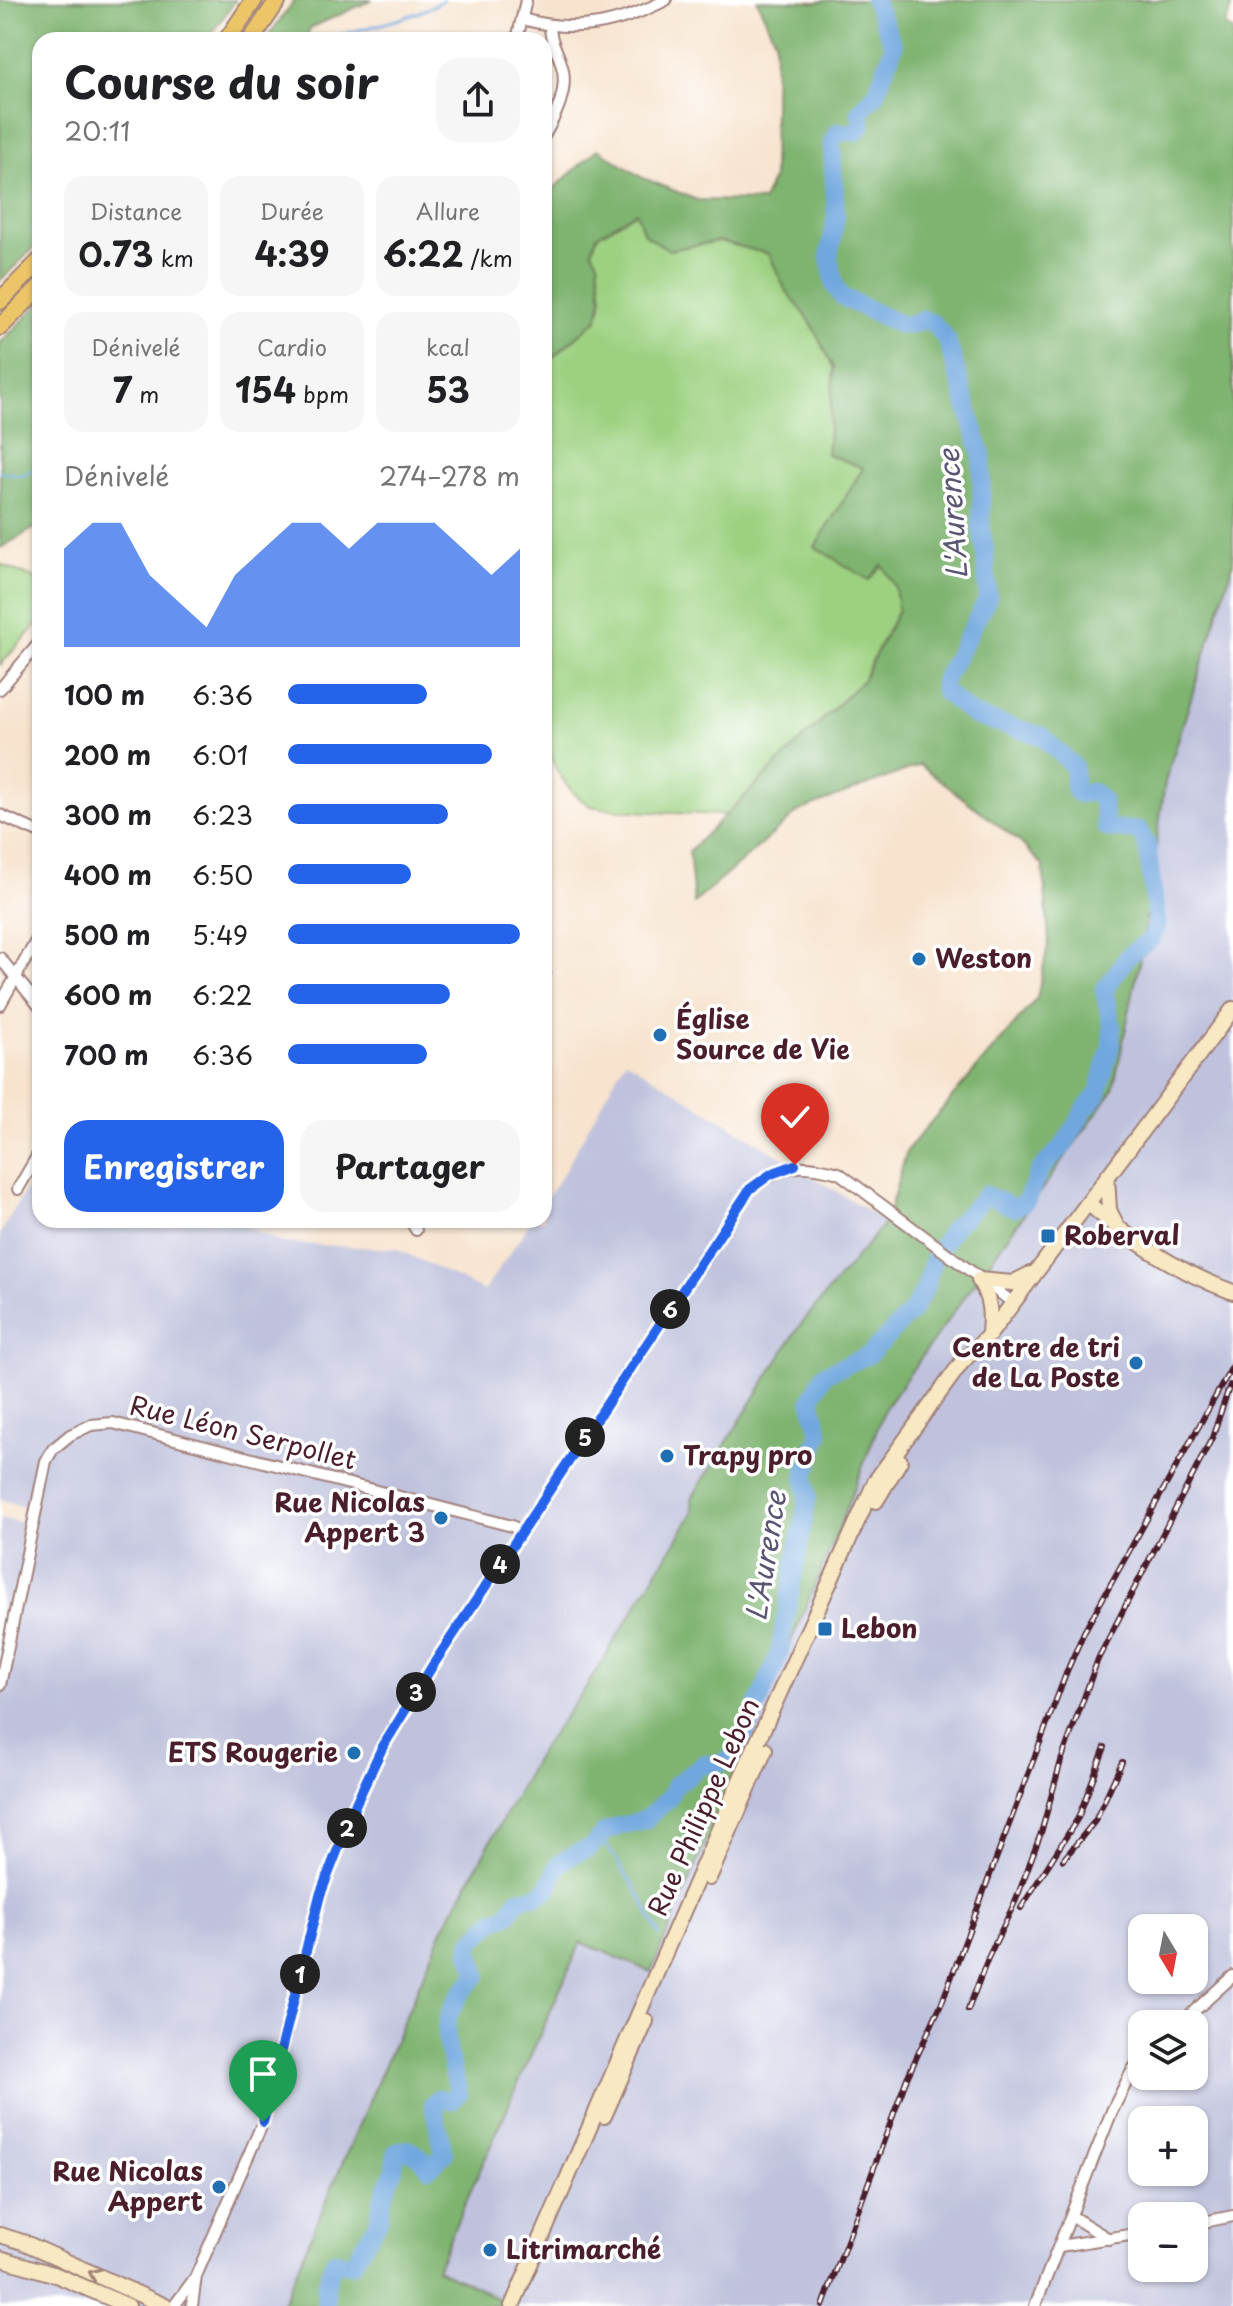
<!DOCTYPE html>
<html lang="fr">
<meta charset="utf-8">
<style>
:root{--surface:#fff;--page:#f6f6f6;--text:#202124;--muted:#757577;--accent:#2563eb}
body{margin:0;font-family:"Playpen Sans",sans-serif;background:var(--page);color:var(--text);height:100vh;display:flex;flex-direction:column;font-size:30px;white-space:nowrap}
*{box-sizing:border-box;margin:0}
p{font-size:26px;color:var(--muted)}
.icon{flex:none;width:44px;height:44px;fill:none;stroke:currentColor;stroke-width:2;stroke-linecap:round;stroke-linejoin:round}
.map{position:relative;flex:1;overflow:hidden}
.drawer{position:absolute;left:32px;top:32px;width:520px;height:1196px;display:flex;flex-direction:column;background:var(--surface);border-radius:24px;box-shadow:0 2px 6px #0004}
.drawer>*{flex:none}
.needle{width:52px;rotate:170deg}
.fabs{position:absolute;left:1128px;top:1914px;display:grid;gap:16px}
.fabs a{display:grid;place-items:center;width:80px;height:80px;border-radius:16px;background:var(--surface);box-shadow:0 2px 6px #0004;font-size:40px}
.pin{position:absolute;display:grid;place-items:center;width:68px;height:68px;color:#fff;margin:-82px -34px;border-radius:50% 50% 50% 0;rotate:-45deg;box-shadow:0 0 8px #0007}
.pin .icon{rotate:45deg}
.km{position:absolute;width:40px;height:40px;margin:-20px;border-radius:50%;background:#222;color:#fff;font-size:22px;line-height:40px;text-align:center}
.round{display:grid;place-items:center;flex:none;width:84px;height:84px;border-radius:24px;background:var(--page)}
.headline{display:flex;align-items:center;justify-content:space-between;height:136px;padding:0 32px}
h1{font-size:44px;font-weight:700;line-height:60px}
.stats{display:grid;grid-template-columns:repeat(3,1fr);gap:12px;height:136px;padding:8px 32px}
.stats div{display:grid;align-content:center;border-radius:20px;background:var(--page);text-align:center}
.stats b{font-size:34px;font-weight:700}
.stats small{font-size:22px;font-weight:400}
.stats p{font-size:22px}
.chart{height:224px;padding:16px 32px}
.chart p{display:flex;justify-content:space-between}
.chart svg{width:100%;height:144px;margin-top:8px;fill:var(--accent);opacity:.7}
.action{display:flex;gap:16px;margin-top:auto;padding:16px 32px}
.action a{flex:1;height:92px;border-radius:24px;background:var(--accent);color:#fff;font-size:32px;font-weight:700;line-height:92px;text-align:center}
.action a+a{background:var(--page);color:var(--text)}
ul{padding:0 32px;list-style:none;font-size:26px}
li{display:grid;grid-template-columns:128px 96px 1fr;align-items:center;height:60px}
li i{height:20px;border-radius:10px;background:var(--accent)}
.map>svg:first-child{display:block}
</style>
<div class="map">
<svg width="1233" height="2306" viewBox="0 0 1233 2306">
<rect width="100%" height="100%" fill="#fff"/>
<filter id="ink" filterUnits="userSpaceOnUse"><feTurbulence type="fractalNoise" baseFrequency=".0125" numOctaves="2"/><feDisplacementMap in="SourceGraphic" scale="16" xChannelSelector="R" yChannelSelector="G"/><feConvolveMatrix kernelMatrix="1 2 1 2 8 2 1 2 1" color-interpolation-filters="sRGB"/></filter>
<filter id="wash" filterUnits="userSpaceOnUse"><feTurbulence type="fractalNoise" baseFrequency=".006" numOctaves="4" result="noise"/><feDisplacementMap in="SourceGraphic" scale="32" xChannelSelector="R" yChannelSelector="G"/><feGaussianBlur stdDeviation="1.8" result="paint"/><feColorMatrix in="noise" values="0 0 0 0 0 0 0 0 0 0 0 0 0 0 0 0 0 1.4 0 .05"/><feComposite in="paint" operator="in"/></filter>
<g filter="url(#wash)">
<rect width="100%" height="100%" fill="#f7e3ce"/>
<g fill="#c0c2dd" fill-rule="evenodd">
<path d="M1233,564V2306H473L477,2287L436,2269L582,1941L651,1972L838,1531L885,1408L1113,1090L1141,954L1165,782ZM1142,1928H1194V1980H1142ZM1142,2024H1194V2076H1142ZM1142,2120H1194V2172H1142ZM1142,2216H1194V2268H1142Z"/>
<polygon points="625,1060 886,1222 800,1325 692,1498 693,1512 587,1686 540,1751 444,1927 281,2306 0,2306 0,1519 20,1522 24,1507 0,1499 0,1234 40,1164 40,1220 232,1220 283,1243 397,1249 484,1291 532,1220 544,1220 544,1202 565,1170"/>
</g>
<g fill="#9dd181" stroke="#747856" stroke-width="2">
<path d="M636,212L669,250L719,241L769,254L785,289L810,321L834,368L833,394L864,468L882,564L895,586L898,610L862,681L726,815C706,814 599,812 589,805C562,788 551,762 544,733V365L598,318L592,251L597,236Z"/>
<polygon points="0,564 40,581 40,621 0,665"/>
</g>
<g fill="#7eb36f" stroke="#64694d" stroke-width="2">
<polygon points="0,0 236,0 207,40 40,40 40,242 0,281"/>
<polygon points="295,0 372,0 310,28 306,40 265,40"/>
<polygon points="757,0 816,2 832,0 1233,0 1225,27 1233,30 1233,564 1165,782 1141,954 1113,1090 885,1408 838,1531 651,1972 581,1942 436,2269 478,2287 501,2301 498,2306 281,2306 444,1927 540,1751 587,1686 693,1513 692,1498 800,1325 886,1222 907,1150 1037,998 1049,940 1043,866 1020,842 920,765 799,811 694,903 689,851 862,681 898,610 895,586 882,565 869,580 815,547 863,468 827,454 834,368 810,321 785,289 769,254 719,241 669,250 644,234 636,212 597,236 592,251 598,261 602,299 598,318 544,365 544,197 598,149 641,177 697,200 763,201 773,178 775,40"/>
<polygon points="40,303 40,525 0,548 0,343"/>
</g>
<g fill="none" stroke-linecap="round" stroke-linejoin="round">
<g stroke="#71a7df" stroke-width="3">
<path d="M321,40C357,29 414,20 443,0"/>
<polyline points="0,472 22,475 40,469"/>
<polyline points="601,1837 641,1897 659,1935"/>
</g>
<path stroke="#71a7df" stroke-width="18" d="M326,2306L325,2286L334,2261L352,2264L379,2220L382,2201L394,2170L396,2152L407,2149L420,2156L429,2168L444,2154L433,2104L438,2098L452,2100L459,2094C446,2041 432,2018 478,1975L470,1952L471,1943L493,1921L508,1915L518,1899L539,1895L547,1890L559,1864L571,1856L591,1847L604,1833L619,1826L645,1820L668,1799L675,1785L703,1764C718,1766 727,1763 738,1752L779,1654L808,1497L805,1475L820,1433L811,1400L824,1374L869,1355L912,1311L925,1289L934,1258L952,1229L986,1195L1015,1208L1026,1201L1040,1170L1064,1145L1085,1109L1098,1094L1111,1045L1112,1027L1104,990L1128,956L1151,939L1157,924L1147,844L1139,831L1106,828L1102,800L1093,792L1079,794L1074,788V767L1042,736L974,716L944,692L943,682L988,598L985,549L981,528L982,455L947,340L934,324L923,319L914,324L901,325L842,297L835,286L829,257L836,216L832,142L838,132H856L862,124L860,111L876,94L894,46L874,0"/>
</g>
</g>
<g filter="url(#ink)">
<g fill="none" stroke-linecap="round" stroke-linejoin="round">
<g stroke="#a0817c" stroke-width="14">
<g id="street">
<path d="M522,19C577,34 616,25 666,0"/>
<polyline points="517,40 526,0"/>
<path d="M544,136C556,115 570,88 561,63C557,50 550,41 550,27"/>
<polyline points="0,689 40,642"/>
<polyline points="0,815 40,833"/>
<polyline points="0,958 40,1007"/>
<polyline points="544,976 545,974"/>
<polyline points="0,1005 40,934"/>
<polyline points="18,1189 40,1151"/>
<polyline points="410,1220 416,1230"/>
<polyline points="0,1685 46,1461 53,1449 70,1435 91,1425 113,1423 512,1526 522,1532"/>
<polyline points="1180,2024 1233,1976"/>
<polyline points="1071,2216 1109,2239"/>
<polyline points="1194,2224 1233,2216"/>
<polyline points="1060,2246 1142,2233"/>
<polyline points="174,2306 195,2278"/>
<path d="M192,2306L196,2276L263,2122L320,1895L356,1803L382,1748L433,1665L750,1189C784,1164 798,1162 839,1173L1012,1302"/>
<polyline points="1035,2306 1112,2111 1133,2069 1142,2059"/>
</g>
</g>
<g stroke="#a0817c" stroke-width="18">
<g id="secondary">
<polyline points="1107,1177 1109,1210 1116,1224"/>
<path d="M1088,1203C1131,1241 1178,1272 1233,1292"/>
<polyline points="979,1280 1012,1283 1030,1274"/>
<path d="M979,1280C990,1298 991,1313 989,1333"/>
<polyline points="876,1501 900,1461"/>
<polyline points="709,1878 765,1750"/>
<polyline points="604,2116 646,2021"/>
<polyline points="0,2235 23,2242 165,2306"/>
<polyline points="0,2258 56,2275 128,2306"/>
<polyline points="512,2306 741,1778 876,1480 962,1362 989,1335 1233,1009"/>
</g>
</g>
<g stroke="#a0817c" stroke-width="20">
<g id="primary">
<polyline points="227,40 254,0"/>
<polyline points="251,40 278,0"/>
<polyline points="0,301 40,261"/>
<polyline points="0,327 40,287"/>
</g>
</g>
<use href="#street" stroke="#fff" stroke-width="10"/>
<use href="#secondary" stroke="#f8e8c3" stroke-width="14"/>
<use href="#primary" stroke="#edc569" stroke-width="16"/>
<g stroke="#4a1f2b" stroke-width="6">
<g id="rail">
<polyline points="1063,1860 1095,1821 1122,1762"/>
<polyline points="1021,1908 1078,1818 1105,1747"/>
<polyline points="968,2010 988,1958 1016,1900 1041,1833 1061,1761 1098,1659 1212,1438 1230,1385"/>
<polyline points="823,2306 907,2078 942,2002 1067,1671 1084,1632 1233,1365"/>
</g>
</g>
<use href="#rail" stroke="#fff" stroke-width="3" stroke-dasharray="9" stroke-linecap="butt"/>
</g>
<defs><path id="oneway-chevron" d="M-2-3.5L2.5 0L-2 3.5" fill="none" stroke-width="1.6" stroke-linecap="round" stroke-linejoin="round" transform="scale(2)"/></defs>
<use stroke="#a18477" href="#oneway-chevron" transform="translate(94 2274) rotate(-156)"/>
</g>
<g fill="none" stroke-linecap="round" stroke-linejoin="round" filter="url(#ink)">
<g stroke="#fff" stroke-width="16">
<polyline id="route" points="263,2122 320,1895 356,1803 382,1748 433,1665 750,1189 771,1174 795,1165"/>
</g>
<use href="#route" stroke="#2563eb" stroke-width="10"/>
</g>
<g fill="#1f6fb2" stroke="#fff" stroke-width="3">
<circle cx="919" cy="959" r="8"/>
<circle cx="660" cy="1035" r="8"/>
<rect x="1040" y="1228" width="16" height="16" rx="4"/>
<circle cx="1136" cy="1363" r="8"/>
<circle cx="667" cy="1456" r="8"/>
<circle cx="441" cy="1518" r="8"/>
<rect x="817" y="1621" width="16" height="16" rx="4"/>
<circle cx="354" cy="1753" r="8"/>
<circle cx="219" cy="2187" r="8"/>
<circle cx="490" cy="2250" r="8"/>
</g>
<g text-anchor="middle" stroke-width="7" stroke-linejoin="round" paint-order="stroke">
<g font-size="26" font-weight="bold" fill="#4a1f2b" stroke="#fff" text-anchor="start">
<text x="935" y="968">Weston</text>
<text x="676" y="1029">Église<tspan x="676" dy="30">Source de Vie</tspan></text>
<text x="1064" y="1245">Roberval</text>
<text x="1120" y="1357" text-anchor="end">Centre de tri<tspan x="1120" dy="30">de La Poste</tspan></text>
<text x="683" y="1465">Trapy pro</text>
<text x="425" y="1512" text-anchor="end">Rue Nicolas<tspan x="425" dy="30">Appert 3</tspan></text>
<text x="841" y="1638">Lebon</text>
<text x="338" y="1762" text-anchor="end">ETS Rougerie</text>
<text x="203" y="2181" text-anchor="end">Rue Nicolas<tspan x="203" dy="30">Appert</tspan></text>
<text x="506" y="2259">Litrimarché</text>
</g>
<g font-size="26" fill="#4a1f2b" stroke="#fff">
<text transform="translate(243 1433) rotate(14)" y="9">Rue Léon Serpollet</text>
<text transform="translate(704 1807) rotate(-66)" y="9">Rue Philippe Lebon</text>
</g>
<g font-size="28" font-style="italic" fill="#5a5573" stroke="#fff">
<text transform="translate(953 514) rotate(-94)" y="10">L'Aurence</text>
<text transform="translate(766 1556) rotate(-81)" y="10">L'Aurence</text>
</g>
</g>
</svg>
<div class="fabs">
<a><svg class="needle" viewBox="-14 -14 28 28"><path d="M0-13l5 13h-10z" fill="#e53935"/><path d="M0 13l5-13h-10z" fill="#757577"/></svg></a>
<a><svg class="icon" aria-label="layers" viewBox="0 0 24 24"><path d="M12 4l9 5-9 5-9-5zM3 14l9 5 9-5"/></svg></a>
<a>+</a>
<a>−</a>
</div>
<div class="pin" style="left:263px;top:2122px;background:#1e9e55"><svg class="icon" aria-label="arrive" viewBox="0 0 24 24"><path d="M6 21V4h12l-3 4 3 4H6"/></svg></div>
<div class="pin" style="left:795px;top:1165px;background:#d93025"><svg class="icon" aria-label="check" viewBox="0 0 24 24"><path d="M5 12l5 5 9-10"/></svg></div>
<b class="km" style="left:300px;top:1974px">1</b>
<b class="km" style="left:347px;top:1828px">2</b>
<b class="km" style="left:416px;top:1692px">3</b>
<b class="km" style="left:500px;top:1564px">4</b>
<b class="km" style="left:585px;top:1437px">5</b>
<b class="km" style="left:670px;top:1309px">6</b>
<section class="drawer">
<div class="headline"><div><h1>Course du soir</h1><p>20:11</p></div><a class="round"><svg class="icon" aria-label="share" viewBox="0 0 24 24"><path d="M12 15V3M7 8l5-5 5 5M5 13v7h14v-7"/></svg></a></div>
<div class="stats">
<div><p>Distance</p><b>0.73<small> km</small></b></div>
<div><p>Durée</p><b>4:39</b></div>
<div><p>Allure</p><b>6:22<small> /km</small></b></div>
</div>
<div class="stats">
<div><p>Dénivelé</p><b>7<small> m</small></b></div>
<div><p>Cardio</p><b>154<small> bpm</small></b></div>
<div><p>kcal</p><b>53</b></div>
</div>
<div class="chart"><p><span>Dénivelé</span>274–278 m</p>
<svg viewBox="0 0 160 44" preserveAspectRatio="none"><path d="M0 44V14L10 6L20 6L30 22L40 30L50 38L60 22L70 14L80 6L90 6L100 14L110 6L120 6L130 6L140 14L150 22L160 14V44z"/></svg>
</div>
<ul>
<li><b>100 m</b>6:36<i style="width:60%"></i></li>
<li><b>200 m</b>6:01<i style="width:88%"></i></li>
<li><b>300 m</b>6:23<i style="width:69%"></i></li>
<li><b>400 m</b>6:50<i style="width:53%"></i></li>
<li><b>500 m</b>5:49<i style="width:100%"></i></li>
<li><b>600 m</b>6:22<i style="width:70%"></i></li>
<li><b>700 m</b>6:36<i style="width:60%"></i></li>
</ul>
<div class="action"><a>Enregistrer</a><a>Partager</a></div>
</section>
</div>
